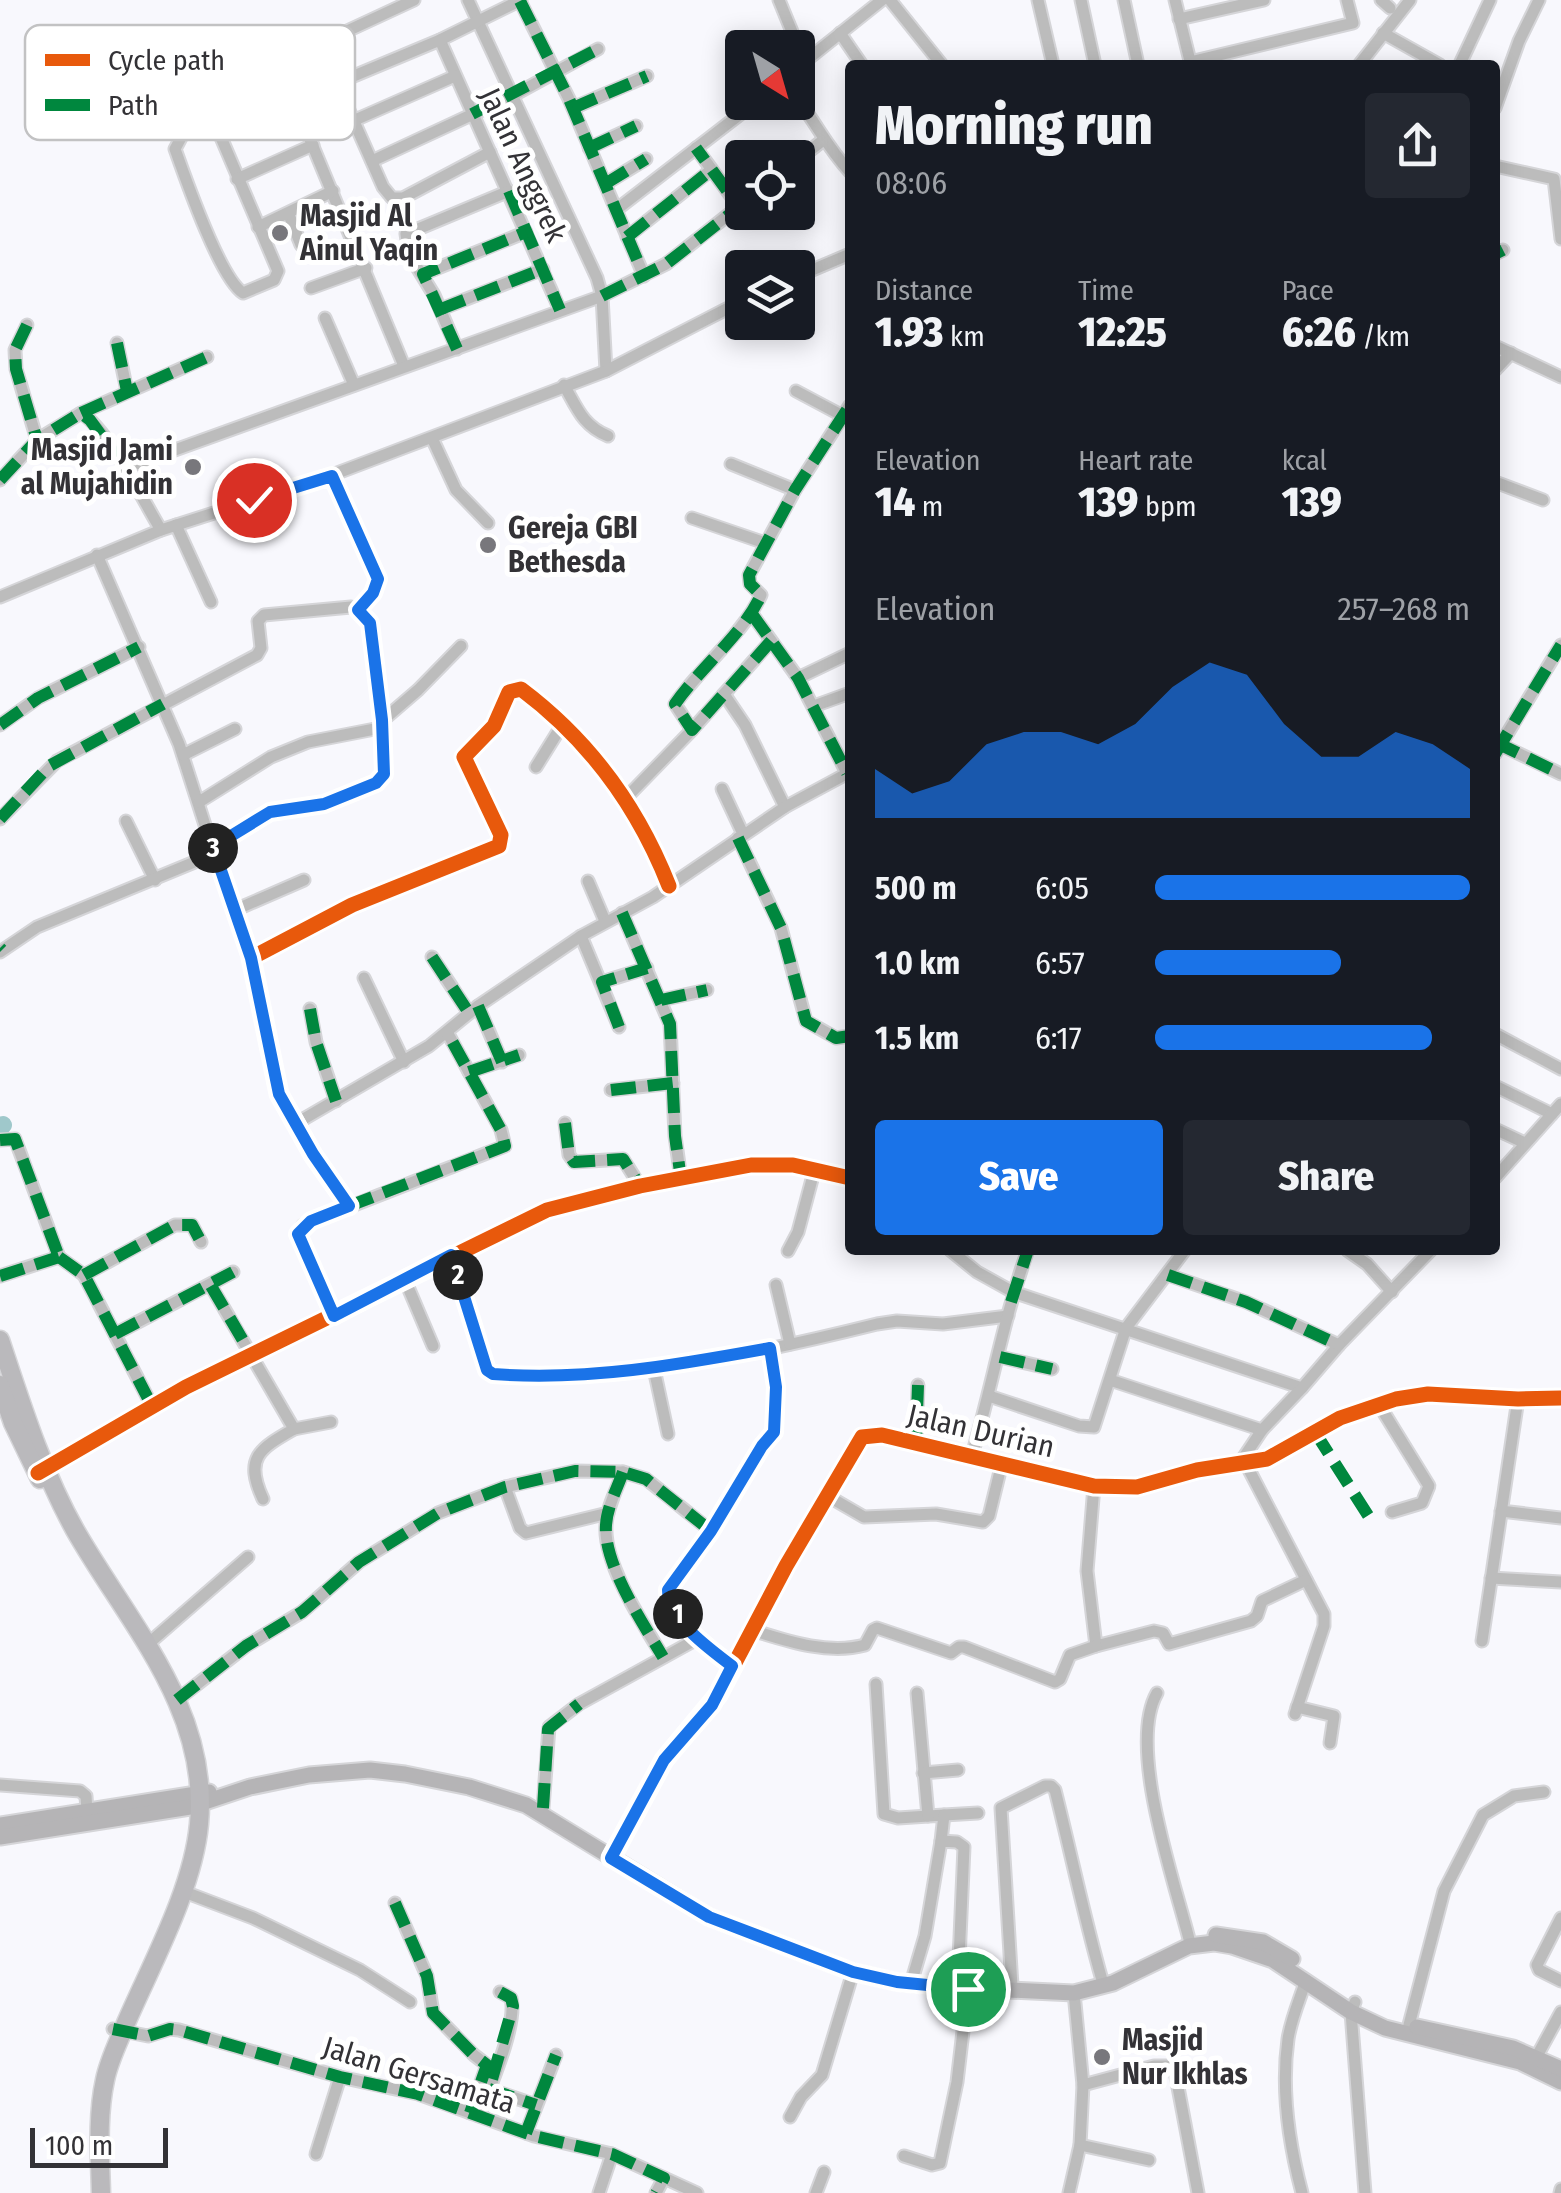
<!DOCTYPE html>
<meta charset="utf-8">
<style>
:root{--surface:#171b24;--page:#242831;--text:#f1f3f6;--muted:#9ea1a6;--accent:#1a73e8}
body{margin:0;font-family:"Fira Sans Condensed",sans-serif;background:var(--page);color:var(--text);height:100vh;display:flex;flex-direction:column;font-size:38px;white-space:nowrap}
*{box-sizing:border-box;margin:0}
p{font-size:32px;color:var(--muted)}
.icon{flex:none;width:55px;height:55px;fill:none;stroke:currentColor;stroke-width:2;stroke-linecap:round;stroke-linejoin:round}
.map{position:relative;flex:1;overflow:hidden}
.panel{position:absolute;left:845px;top:60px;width:655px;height:1195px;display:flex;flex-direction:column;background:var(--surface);border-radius:10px;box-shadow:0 5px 25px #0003}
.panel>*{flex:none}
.needle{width:65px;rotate:143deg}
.buttons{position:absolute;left:725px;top:30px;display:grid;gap:20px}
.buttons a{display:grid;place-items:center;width:90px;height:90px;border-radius:10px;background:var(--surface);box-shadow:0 5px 25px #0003;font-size:50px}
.scale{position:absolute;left:30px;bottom:25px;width:138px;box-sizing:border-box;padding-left:10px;border:5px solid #333236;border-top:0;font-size:28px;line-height:35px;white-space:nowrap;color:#333236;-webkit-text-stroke:8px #fff;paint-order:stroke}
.pin{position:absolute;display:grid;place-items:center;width:85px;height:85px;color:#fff;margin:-42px;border:5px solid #fff;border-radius:50%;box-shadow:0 2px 10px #0007}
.km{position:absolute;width:50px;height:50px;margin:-25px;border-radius:50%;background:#222;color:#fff;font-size:28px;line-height:50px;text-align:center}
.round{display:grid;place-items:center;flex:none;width:105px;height:105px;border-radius:10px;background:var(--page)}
.overview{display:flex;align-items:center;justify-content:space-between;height:170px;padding:0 30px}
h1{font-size:55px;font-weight:800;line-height:75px}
.figures{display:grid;grid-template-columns:repeat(3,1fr);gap:15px;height:170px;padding:10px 30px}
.figures div{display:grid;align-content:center}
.figures b{font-size:42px;font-weight:800}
.figures small{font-size:28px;font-weight:400}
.figures p{font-size:28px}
.chart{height:280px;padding:20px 30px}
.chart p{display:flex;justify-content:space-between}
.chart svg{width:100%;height:180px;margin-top:10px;fill:var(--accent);opacity:.7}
.cta{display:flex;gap:20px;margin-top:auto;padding:20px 30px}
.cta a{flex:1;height:115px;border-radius:10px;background:var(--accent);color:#fff;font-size:40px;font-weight:800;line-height:115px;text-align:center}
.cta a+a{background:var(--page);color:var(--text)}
ul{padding:0 30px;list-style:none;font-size:32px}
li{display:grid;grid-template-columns:160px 120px 1fr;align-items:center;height:75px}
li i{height:25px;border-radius:12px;background:var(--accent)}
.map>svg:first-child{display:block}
</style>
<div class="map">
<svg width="1561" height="2193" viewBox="0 0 1561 2193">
<rect width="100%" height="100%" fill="#f8f8fd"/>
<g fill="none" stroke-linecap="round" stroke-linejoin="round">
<polyline stroke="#9fc8cb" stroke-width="18" points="0,1126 3,1125"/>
<g stroke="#d5d5d8" stroke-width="15">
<g id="minor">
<polyline points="468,0 597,278 602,296 606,371"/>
<polyline points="779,0 804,61"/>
<polyline points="890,0 942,65"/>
<polyline points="1038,0 1053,65"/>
<polyline points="1081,0 1095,65"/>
<polyline points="1124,0 1138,65"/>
<polyline points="1175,0 1191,65"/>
<polyline points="1381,0 1390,8"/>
<polyline points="520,1 569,99 644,276"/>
<polyline points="1179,19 1264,0"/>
<polyline points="840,33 862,65"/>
<polyline points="1383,33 1440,65"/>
<polyline points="330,39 414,0"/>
<polyline points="440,40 560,310"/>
<polyline points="1190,62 1353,23 1347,0"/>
<polyline points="1460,64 1490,0"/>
<polyline points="1359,65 1410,0"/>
<polyline points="798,67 882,0"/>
<polyline points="337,83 440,40 521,0"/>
<polyline points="290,91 404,366"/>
<path d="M798,100C818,126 827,147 850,172"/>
<polyline points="573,108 647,76"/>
<polyline points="1495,108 1519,41 1539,0"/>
<polyline points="355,120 455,76"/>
<path d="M214,121L278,271L274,280L243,293C220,278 186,180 175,149L183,134L328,74L337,83L383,187L392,198H403L490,152"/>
<polyline points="589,148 636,126"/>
<polyline points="696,148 739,207"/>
<polyline points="798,160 822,141"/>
<polyline points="372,161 514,95 598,49"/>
<polyline points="1495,166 1554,179 1561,239"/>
<polyline points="237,179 313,145"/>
<polyline points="605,184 646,159"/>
<polyline points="616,210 756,102"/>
<polyline points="793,212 794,215"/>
<polyline points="289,215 301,245"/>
<polyline points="258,227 333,191"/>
<polyline points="627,237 711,170"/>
<polyline points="1495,254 1503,250"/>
<polyline points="423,274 526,232"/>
<polyline points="798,276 850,254"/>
<polyline points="311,288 366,268"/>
<polyline points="441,309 543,269"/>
<polyline points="325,318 354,385"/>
<polyline points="27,325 15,350 16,369 37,440"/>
<polyline points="117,343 127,391"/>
<polyline points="1495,346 1561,377"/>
<polyline points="457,349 434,295 409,254 406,234 509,191"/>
<polyline points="1495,370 1511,353"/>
<path d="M564,385C577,408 583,426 608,436"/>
<polyline points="796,391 843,416"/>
<polyline points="81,413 207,357"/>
<polyline points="432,438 456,490 488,523"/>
<polyline points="731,464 795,490"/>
<polyline points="125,468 602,296 666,264 742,204"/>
<path d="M332,475L377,573C379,589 368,598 358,610"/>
<path d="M0,480L37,440L81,413C108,429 144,502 161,530"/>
<polyline points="1495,482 1543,500"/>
<polyline points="692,518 765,543"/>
<polyline points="176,525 211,602"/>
<polyline points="97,555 179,744 214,853"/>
<polyline points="0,597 161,530 332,475 606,371 742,301"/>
<polyline points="752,614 798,678 847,773"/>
<path d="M771,641L692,730L675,704C700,668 744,633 761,595L750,584L749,575L795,490L850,405"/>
<polyline points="798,678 850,653"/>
<polyline points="724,694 745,725 785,807"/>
<polyline points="814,706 850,693"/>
<polyline points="0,725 38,698 139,647"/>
<polyline points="1495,742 1561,774"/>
<polyline points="1495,754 1561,645"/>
<polyline points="183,755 235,729"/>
<polyline points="536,767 564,722"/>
<polyline points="722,789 743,834"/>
<polyline points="624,800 692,730"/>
<polyline points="199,802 271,757 308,742 380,728"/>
<polyline points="0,819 57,761 257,655 261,648 258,621 264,615 351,607 365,614 369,623 382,721"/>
<polyline points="126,821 155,880"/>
<polyline points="738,838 781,928 806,1021 836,1038 850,1036"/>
<polyline points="213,847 270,812 325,803 376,783 384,774 382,721 418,690 461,646"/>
<polyline points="588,881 605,921"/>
<polyline points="235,910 304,880"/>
<polyline points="622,913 670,1024 675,1136 681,1179"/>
<polyline points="581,936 619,1027"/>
<polyline points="0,952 37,927 214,854 251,958"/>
<polyline points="432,957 469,1013"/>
<polyline points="364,978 404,1062"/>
<polyline points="602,982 647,968"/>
<polyline points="661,1000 707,990"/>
<polyline points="478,1006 502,1062"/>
<polyline points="310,1009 316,1042 336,1101"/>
<polyline points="1495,1034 1561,1069"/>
<polyline points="469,1072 519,1055"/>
<polyline points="1495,1086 1552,1114"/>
<polyline points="611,1090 673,1083"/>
<polyline points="565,1123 569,1155 574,1162 623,1159 640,1186"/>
<polyline points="295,1124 429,1046 478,1006 581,936 653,897 785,807 850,772"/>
<polyline points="1495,1129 1525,1143"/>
<polyline points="0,1140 15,1139 59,1257"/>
<polyline points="1495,1178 1561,1104"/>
<path d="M349,1206L313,1155L279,1094L251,958L352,905L499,846L501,835L464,757L494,726L509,692L521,689C589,740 638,807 669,886"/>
<polyline points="950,1250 977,1272 1013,1292 1302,1388 1339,1345 1431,1250"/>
<polyline points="1347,1250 1367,1264 1392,1292"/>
<polyline points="788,1251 798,1232 815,1168"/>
<path d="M451,1255L487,1369L493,1374C623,1383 752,1355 877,1324L897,1321L943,1324L1008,1316"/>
<polyline points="59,1257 84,1275 153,1408"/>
<polyline points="84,1275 175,1225 192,1225 201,1242"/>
<polyline points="1168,1275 1246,1302 1339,1345"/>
<polyline points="0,1276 59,1257"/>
<polyline points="405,1280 433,1346"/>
<polyline points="776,1285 790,1344"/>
<path d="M211,1286L294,1429C259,1449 244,1458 263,1499"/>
<polyline points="335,1315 300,1238 298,1233 303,1225 505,1146 501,1130 447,1032"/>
<polyline points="115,1334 233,1272"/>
<polyline points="1000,1357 1052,1369"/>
<polyline points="654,1369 668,1434"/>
<polyline points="1110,1380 1262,1430 1240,1463"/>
<polyline points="989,1396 1079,1426 1094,1427 1126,1328 1185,1250"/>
<polyline points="1378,1403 1429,1486 1422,1503 1392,1512"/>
<polyline points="294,1429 331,1422"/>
<polyline points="1262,1430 1302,1388"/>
<polyline points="916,1443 918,1385"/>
<path d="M972,1455C992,1387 1004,1316 1028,1250"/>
<polyline points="1246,1464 1324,1614 1324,1626 1295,1714"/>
<polyline points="41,1471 186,1387 547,1210 640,1186 751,1165 793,1165 850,1178"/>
<path d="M623,1472C617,1489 607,1507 606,1525C603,1564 644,1625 663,1657"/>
<polyline points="1094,1486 1087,1571 1096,1646 1154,1631 1163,1633 1169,1644 1251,1621 1257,1616 1262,1601 1306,1580"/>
<polyline points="505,1487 520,1528 526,1533 608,1513"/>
<polyline points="826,1495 864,1517 936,1514 983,1522 989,1516 1002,1463"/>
<polyline points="1501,1511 1561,1518"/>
<polyline points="1491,1578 1561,1582"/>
<path d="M752,1630C787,1641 828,1655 865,1645L873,1630L877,1628L951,1653L959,1647H964L1055,1682L1060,1679L1070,1655L1096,1646"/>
<polyline points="1482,1641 1518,1399"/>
<polyline points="148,1644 248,1557"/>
<polyline points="732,1666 697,1639 667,1595 670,1585 711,1531 762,1446 774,1432 776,1387 770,1348"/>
<polyline points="876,1684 884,1814 898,1818 944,1815 941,1841"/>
<polyline points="917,1693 928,1816"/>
<path d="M1157,1693C1127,1746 1174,1880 1189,1939"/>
<polyline points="177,1700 246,1646 302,1612 359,1562 438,1513 505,1487 575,1471 623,1472 646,1479 711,1531"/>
<polyline points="1297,1707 1334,1716 1330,1743"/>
<polyline points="923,1773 958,1770"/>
<polyline points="0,1785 80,1791 86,1796 87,1811"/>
<polyline points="543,1808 549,1727 579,1704 697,1639"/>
<polyline points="944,1815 978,1813"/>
<polyline points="611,1858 664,1760 718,1695 786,1566 862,1437 882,1435 1094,1486 1137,1487 1197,1470 1267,1459 1340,1418 1396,1399 1428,1394 1518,1399 1561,1398"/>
<polyline points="182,1891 253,1918 360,1970 410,2002"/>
<polyline points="395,1903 427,1976 433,2013 474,2055 487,2065 470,2113"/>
<polyline points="1561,1918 1537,1965 1539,1970 1561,1981"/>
<polyline points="912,1980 925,1936 941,1841 957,1842 964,1847 958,1982"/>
<path d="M1012,1986L1001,1808L1045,1786H1051L1055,1790C1071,1853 1084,1917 1102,1980"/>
<polyline points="1074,1993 1083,2085 1154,2066 1174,2066 1198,2193"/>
<polyline points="1355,2002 1351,2012 1365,2193"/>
<polyline points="1409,2025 1444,1891 1483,1815 1514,1796 1544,1792"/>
<polyline points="113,2029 148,2036 170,2029 179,2030 340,2077 418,2094 534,2136 612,2154 697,2193"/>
<polyline points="1537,2056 1561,2012"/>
<polyline points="489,2089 536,2105"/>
<path d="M479,2116C489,2089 518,2024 511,1998L500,1992"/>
<polyline points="790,2117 801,2097 822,2075 853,1972"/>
<polyline points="526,2133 556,2055"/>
<polyline points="1080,2145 1149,2160"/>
<polyline points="316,2154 340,2077"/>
<polyline points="904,2156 932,2165 940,2163 957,2082 968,1989"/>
<polyline points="599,2193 612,2154"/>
<polyline points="656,2193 664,2178"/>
<polyline points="816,2193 824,2172"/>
<polyline points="1069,2193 1080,2145 1083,2085"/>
<path d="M1302,2193C1289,2144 1281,2089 1288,2039C1291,2019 1300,1999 1306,1980"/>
<polyline points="1560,2193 1561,2189"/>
</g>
</g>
<g stroke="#d5d5d8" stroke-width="19">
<g id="major">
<polyline points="0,1825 209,1792"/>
<polyline points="0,1837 190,1807 250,1787 309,1775 370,1770 405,1774 469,1787 526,1805 709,1917 853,1972 897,1982 945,1987 1074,1993 1113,1983 1189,1946 1214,1943 1232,1946 1273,1960 1351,2012 1385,2028 1520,2062 1561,2082"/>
<polyline points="1216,1935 1263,1942 1292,1959"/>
<polyline points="1417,2027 1513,2048 1561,2069"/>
</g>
</g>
<g stroke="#d5d5d8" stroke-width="21">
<g id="highway">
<path d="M0,1340C21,1403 42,1471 75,1530C128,1623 210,1709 199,1824C193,1889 152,1963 126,2023C119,2041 109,2060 105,2080C97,2116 100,2156 101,2193"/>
<polyline points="0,1385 13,1423 40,1479"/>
</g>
</g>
<use href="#minor" stroke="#bcbcbc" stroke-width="11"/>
<use href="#major" stroke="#b5b4b6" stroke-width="15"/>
<use href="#highway" stroke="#bab9bc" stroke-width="18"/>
<g stroke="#00873e" stroke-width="12" stroke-dasharray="25 12" stroke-linecap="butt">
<polyline points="520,1 569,99 644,276"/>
<polyline points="573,108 647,76"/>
<polyline points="472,114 598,49"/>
<polyline points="589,148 636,126"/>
<polyline points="605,184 646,159"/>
<polyline points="509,191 560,310"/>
<polyline points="627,237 711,170"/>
<polyline points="1495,254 1503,250"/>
<polyline points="602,296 666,264 739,207 696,148"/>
<polyline points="441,309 543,269"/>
<polyline points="27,325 15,350 16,369 37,440"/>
<polyline points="117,343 127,391"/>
<polyline points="457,349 423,274 526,232"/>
<polyline points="81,413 207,357"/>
<polyline points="0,480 37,440 81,413 90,420 125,468"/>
<polyline points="752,614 798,678 847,773"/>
<path d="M771,641L692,730L675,704C700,668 744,633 761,595L750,584L749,575L795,490L850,405"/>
<polyline points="0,725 38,698 139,647"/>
<polyline points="1495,742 1561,774"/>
<polyline points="1495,754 1561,645"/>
<polyline points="0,819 49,766 163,704"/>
<polyline points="738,838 781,928 806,1021 836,1038 850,1036"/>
<polyline points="622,913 670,1024 675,1136 681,1179"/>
<polyline points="0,948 2,950"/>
<polyline points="432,957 469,1013"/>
<polyline points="661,1000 707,990"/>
<polyline points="478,1006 502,1062"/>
<polyline points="310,1009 316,1042 336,1101"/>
<polyline points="619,1027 602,982 647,968"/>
<polyline points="469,1072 519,1055"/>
<polyline points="611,1090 673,1083"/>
<polyline points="565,1123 569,1155 574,1162 623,1159 640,1186"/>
<polyline points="0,1140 15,1139 59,1257"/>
<polyline points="349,1206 505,1146 501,1130 447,1032"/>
<polyline points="59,1257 84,1275 153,1408"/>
<polyline points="84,1275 175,1225 192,1225 201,1242"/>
<polyline points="1168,1275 1246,1302 1339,1345"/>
<polyline points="0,1276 59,1257"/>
<polyline points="211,1286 251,1354"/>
<polyline points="1011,1302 1028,1250"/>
<polyline points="115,1334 233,1272"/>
<polyline points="1000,1357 1052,1369"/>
<polyline points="1315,1432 1369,1517"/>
<polyline points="916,1443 918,1385"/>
<path d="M623,1472C617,1489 607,1507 606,1525C603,1564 644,1625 663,1657"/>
<polyline points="177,1700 246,1646 302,1612 359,1562 438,1513 505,1487 575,1471 623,1472 646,1479 711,1531"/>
<polyline points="543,1808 548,1729 579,1704"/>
<polyline points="395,1903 427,1976 433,2013 474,2055 487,2065 470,2113"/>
<polyline points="113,2029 148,2036 170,2029 179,2030 340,2077 418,2094 534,2136 612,2154 664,2178 656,2193"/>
<polyline points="492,2079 513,2006 511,1998 500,1992"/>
<polyline points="489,2089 536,2105"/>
<polyline points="526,2133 556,2055"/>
</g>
<g stroke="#fff" stroke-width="21">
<g id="cycleway">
<path d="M349,1206L313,1155L279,1094L251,958L352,905L499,846L501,835L464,757L494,726L509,692L521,689C589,740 638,807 669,886"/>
<polyline points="38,1473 186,1387 547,1210 640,1186 751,1165 793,1165 850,1178"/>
<polyline points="611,1858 664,1760 718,1695 786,1566 862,1437 882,1435 1094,1486 1137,1487 1197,1470 1267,1459 1340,1418 1396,1399 1428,1394 1518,1399 1561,1398"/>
</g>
</g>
<use href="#cycleway" stroke="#e8590c" stroke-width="15"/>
</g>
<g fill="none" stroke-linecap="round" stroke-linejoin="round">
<g stroke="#fff" stroke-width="20">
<path id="route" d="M254,500L332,476L378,579L373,593L358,610L370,623L382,720L384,774L376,783L324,804L270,812L213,847L251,958L279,1094L313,1154L349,1206L311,1221L298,1234L334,1316L451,1255L487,1370L493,1374C588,1381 677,1365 770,1348L776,1387L774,1432L762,1446L711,1531L668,1590C668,1620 710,1649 732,1666L712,1705L664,1760L611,1858L709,1917L853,1972L897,1982L968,1989"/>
</g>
<use href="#route" stroke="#1a73e8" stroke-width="12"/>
</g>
<g fill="#78777c" stroke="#fff" stroke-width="4">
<circle cx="280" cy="233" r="10"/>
<circle cx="193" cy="467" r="10"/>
<circle cx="488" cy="545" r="10"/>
<circle cx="1102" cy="2057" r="10"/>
</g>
<g text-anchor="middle" stroke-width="10" stroke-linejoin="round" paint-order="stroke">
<g font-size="30" fill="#333236" stroke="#fff">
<text transform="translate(523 165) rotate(65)" y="10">Jalan Anggrek</text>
<text transform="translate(981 1431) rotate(13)" y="10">Jalan Durian</text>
<text transform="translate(419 2075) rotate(17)" y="10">Jalan Gersamata</text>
</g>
<g font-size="30" font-weight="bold" fill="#333236" stroke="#fff" text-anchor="start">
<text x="300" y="226">Masjid Al<tspan x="300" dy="34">Ainul Yaqin</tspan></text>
<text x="173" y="460" text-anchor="end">Masjid Jami<tspan x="173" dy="34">al Mujahidin</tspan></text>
<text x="508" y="538">Gereja GBI<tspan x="508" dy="34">Bethesda</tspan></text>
<text x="1122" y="2050">Masjid<tspan x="1122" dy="34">Nur Ikhlas</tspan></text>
</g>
</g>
<rect x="25" y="25" width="330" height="115" rx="15" fill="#fff" stroke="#c2c2c3" stroke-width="2.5"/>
<rect x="45" y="54" width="45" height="12" fill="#e8590c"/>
<rect x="45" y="99" width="45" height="12" fill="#00873e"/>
<g font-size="28" fill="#333236">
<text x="108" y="70">Cycle path</text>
<text x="108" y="115">Path</text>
</g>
</svg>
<div class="buttons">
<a><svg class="needle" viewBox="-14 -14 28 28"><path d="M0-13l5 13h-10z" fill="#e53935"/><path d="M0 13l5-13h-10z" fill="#9ea1a6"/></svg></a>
<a><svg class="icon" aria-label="locate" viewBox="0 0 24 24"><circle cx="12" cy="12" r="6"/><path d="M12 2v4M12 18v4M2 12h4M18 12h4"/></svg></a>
<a><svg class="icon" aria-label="layers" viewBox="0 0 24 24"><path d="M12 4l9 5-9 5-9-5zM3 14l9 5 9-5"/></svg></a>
</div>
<div class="scale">100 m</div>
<div class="pin" style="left:968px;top:1989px;background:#1e9e55"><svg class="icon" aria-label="arrive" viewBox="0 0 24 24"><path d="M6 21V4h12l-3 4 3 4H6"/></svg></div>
<div class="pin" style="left:254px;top:500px;background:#d93025"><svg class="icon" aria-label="check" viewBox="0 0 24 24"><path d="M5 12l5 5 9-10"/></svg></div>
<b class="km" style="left:678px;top:1614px">1</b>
<b class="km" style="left:458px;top:1275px">2</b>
<b class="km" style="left:213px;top:848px">3</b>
<section class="panel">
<div class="overview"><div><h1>Morning run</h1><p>08:06</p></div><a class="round"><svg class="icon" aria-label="share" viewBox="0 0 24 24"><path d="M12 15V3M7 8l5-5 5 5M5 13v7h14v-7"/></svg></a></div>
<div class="figures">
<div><p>Distance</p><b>1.93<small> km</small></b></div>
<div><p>Time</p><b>12:25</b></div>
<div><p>Pace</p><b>6:26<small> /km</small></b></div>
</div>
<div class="figures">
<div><p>Elevation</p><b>14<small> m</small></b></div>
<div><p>Heart rate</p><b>139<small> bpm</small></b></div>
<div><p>kcal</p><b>139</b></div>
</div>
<div class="chart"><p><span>Elevation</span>257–268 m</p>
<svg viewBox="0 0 160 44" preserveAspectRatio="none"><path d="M0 44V32L10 38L20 35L30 26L40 23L50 23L60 26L70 21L80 12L90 6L100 9L110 21L120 29L130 29L140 23L150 26L160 32V44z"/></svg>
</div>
<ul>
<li><b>500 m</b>6:05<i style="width:100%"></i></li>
<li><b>1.0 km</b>6:57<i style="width:59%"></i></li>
<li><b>1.5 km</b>6:17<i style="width:88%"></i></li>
</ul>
<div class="cta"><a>Save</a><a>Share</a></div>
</section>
</div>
